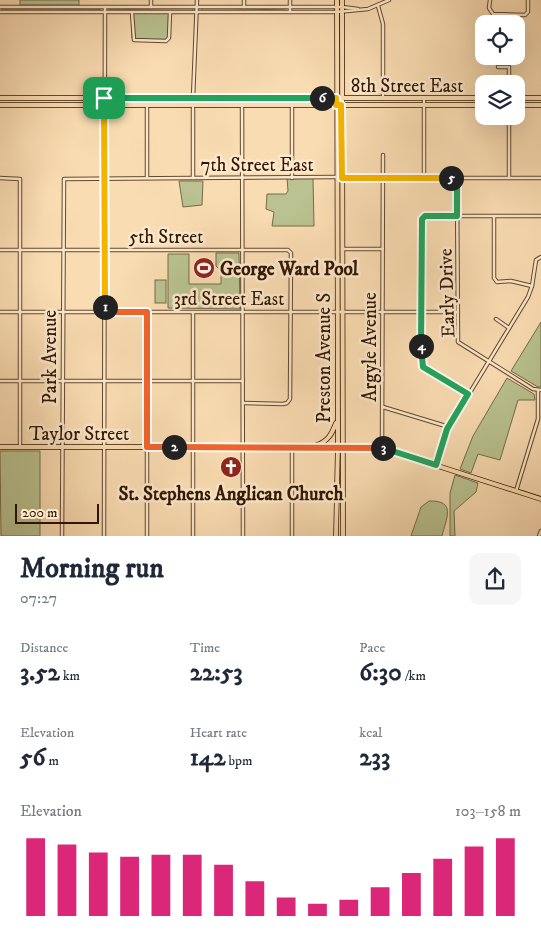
<!DOCTYPE html>
<meta charset="utf-8">
<style>
:root{--surface:#fff;--page:#f6f6f7;--text:#1f2937;--muted:#747a83;--accent:#db2777}
body{margin:0;font-family:"IM FELL DW Pica",serif;background:var(--page);color:var(--text);height:100vh;display:flex;flex-direction:column;font-size:19px;white-space:nowrap}
*{box-sizing:border-box;margin:0}
p{font-size:16px;color:var(--muted)}
.icon{flex:none;width:28px;height:28px;fill:none;stroke:currentColor;stroke-width:2;stroke-linecap:round;stroke-linejoin:round}
.map{position:relative;height:536px;overflow:hidden}
.sheet{display:flex;flex-direction:column;background:var(--surface);flex:1}
.sheet>*{flex:none}
.tools{position:absolute;left:475px;top:15px;display:grid;gap:10px}
.tools a{display:grid;place-items:center;width:50px;height:50px;border-radius:10px;background:var(--surface);box-shadow:0 5px 20px #0002;font-size:25px}
.scale{position:absolute;left:15px;bottom:12px;width:84px;box-sizing:border-box;padding-left:5px;border:2px solid #311701;border-top:0;font-size:14px;line-height:18px;white-space:nowrap;color:#311701;-webkit-text-stroke:4px #fce8cd;paint-order:stroke}
.pin{position:absolute;display:grid;place-items:center;width:42px;height:42px;color:#fff;margin:-21px;border-radius:10px;box-shadow:0 2px 8px #0006}
.km{position:absolute;width:25px;height:25px;margin:-12px;border-radius:50%;background:#222;color:#fff;font-size:14px;line-height:25px;text-align:center}
.round{display:grid;place-items:center;flex:none;width:52px;height:52px;border-radius:10px;background:var(--page)}
.overview{display:flex;align-items:center;justify-content:space-between;height:85px;padding:0 20px}
h1{font-size:28px;font-weight:800;line-height:38px}
.stats{display:grid;grid-template-columns:repeat(3,1fr);gap:8px;height:85px;padding:5px 20px}
.stats div{display:grid;align-content:center}
.stats b{font-size:25px;font-weight:800}
.stats small{font-size:14px;font-weight:400}
.stats p{font-size:14px}
.chart{height:140px;padding:10px 20px}
.chart p{display:flex;justify-content:space-between}
.chart svg{width:100%;height:90px;margin-top:5px;stroke:var(--accent);stroke-width:6}
.map>svg:first-child{display:block}
</style>
<div class="map">
<svg width="541" height="536" viewBox="0 0 541 536">
<rect width="100%" height="100%" fill="#fadcb2"/>
<filter id="stains"><feTurbulence type="fractalNoise" baseFrequency=".004" numOctaves="4"/><feColorMatrix values="0 0 0 0 .2 0 0 0 0 .09 0 0 0 0 .02 0 0 0 .5 -.17"/></filter>
<radialGradient id="worn" r=".72"><stop offset=".6" stop-color="#630" stop-opacity="0"/><stop offset="1" stop-color="#630" stop-opacity=".3"/></radialGradient>
<g fill="#b9c290" stroke="#756c48">
<rect x="20" y="0" width="59" height="5"/>
<polygon points="193,8 193,11 108,9 109,9"/>
<polygon points="202,8 285,8 286,9 202,11"/>
<polygon points="2,9 100,9 100,10 2,11"/>
<polygon points="170,12 168,40 134,40 132,38 132,13"/>
<polygon points="287,178 313,178 314,226 272,226 274,212 266,209 267,194 286,194 288,191"/>
<polygon points="179,181 203,181 202,205 183,207"/>
<polygon points="216,253 239,253 240,309 168,308 168,254 189,254 189,284 221,284 221,271 216,266"/>
<rect x="155" y="280" width="11" height="23"/>
<polygon points="541,322 541,387 538,387 511,371"/>
<polygon points="507,378 534,394 535,400 518,400 500,460 478,454 471,473 460,469 473,436"/>
<polygon points="0,451 40,451 40,536 1,536"/>
<polygon points="455,475 478,483 476,492 454,511 455,536 450,536 450,493"/>
<path d="M429,501C457,500 446,519 442,536H411L421,507Z"/>
</g>
<g fill="none" stroke-linecap="round" stroke-linejoin="round">
<g stroke="#63482d" stroke-width="4.5">
<g id="minor">
<polyline points="151,0 151,7"/>
<polyline points="290,0 290,12"/>
<polyline points="490,0 489,8 493,14 525,15 528,12 528,0"/>
<polyline points="378,6 383,24 383,98"/>
<polyline points="0,7 342,7 358,9"/>
<polyline points="244,7 244,0"/>
<polyline points="0,12 337,12 368,9 389,0"/>
<polyline points="132,13 134,40 166,41 169,38 170,12"/>
<polyline points="498,67 509,67 509,84"/>
<polyline points="193,98 197,0"/>
<polyline points="242,98 243,536"/>
<polyline points="424,98 424,177"/>
<polyline points="147,105 147,177"/>
<polyline points="193,105 193,178"/>
<polyline points="292,105 292,178"/>
<polyline points="0,178 20,179 20,447"/>
<polyline points="343,178 541,178"/>
<polyline points="457,178 458,342 533,389 541,390"/>
<polyline points="509,178 509,116"/>
<polyline points="494,216 494,278 497,282 511,281 532,286"/>
<polyline points="342,249 383,249"/>
<polyline points="0,250 288,250 291,253 290,399 287,403 283,404 243,403"/>
<polyline points="0,312 458,312"/>
<polyline points="147,313 147,536"/>
<polyline points="193,313 193,536"/>
<polyline points="496,319 509,328"/>
<polyline points="0,381 243,381"/>
<polyline points="468,395 423,367 421,363 422,219 425,216 541,216"/>
<polyline points="383,407 449,427"/>
<polyline points="382,448 383,155"/>
<polyline points="436,465 449,427 528,297 532,286 536,260 541,257"/>
<polyline points="516,491 538,419 538,391"/>
<polyline points="62,536 64,179 337,177"/>
<polyline points="104,536 105,7"/>
<polyline points="292,536 292,448"/>
<polyline points="539,536 541,531"/>
</g>
</g>
<g stroke="#311701" stroke-width="5.5">
<g id="major">
<polyline points="342,0 343,536"/>
<polyline points="0,98 484,98"/>
<polyline points="516,98 541,98"/>
<polyline points="0,105 484,105"/>
<polyline points="516,105 541,105"/>
<path d="M317,445C328,441 332,434 336,423"/>
<polyline points="0,447 369,447 385,449 541,499"/>
<polyline points="336,536 338,442 337,0"/>
</g>
</g>
<use href="#minor" stroke="#fce8cd" stroke-width="2.5"/>
<use href="#major" stroke="#fadcb2" stroke-width="4"/>
</g>
<g fill="none" stroke-linecap="round" stroke-linejoin="round">
<g stroke="#fff" stroke-width="10">
<polyline id="split-1" points="104,98 105,307"/>
</g>
<g stroke="#fff" stroke-width="10">
<polyline id="split-2" points="105,307 105,312 147,312 147,447 174,447"/>
</g>
<g stroke="#fff" stroke-width="10">
<polyline id="split-3" points="174,447 383,448"/>
</g>
<g stroke="#fff" stroke-width="10">
<polyline id="split-4" points="383,448 436,465 447,429 468,394 423,367 421,346"/>
</g>
<g stroke="#fff" stroke-width="10">
<polyline id="split-5" points="421,346 422,219 425,216 457,216 457,178 451,178"/>
</g>
<g stroke="#fff" stroke-width="10">
<polyline id="split-6" points="322,98 336,98 336,105 341,105 342,178 451,178"/>
</g>
<g stroke="#fff" stroke-width="10">
<polyline id="split-7" points="104,98 322,98"/>
</g>
<use href="#split-1" stroke="#f5b400" stroke-width="6"/>
<use href="#split-2" stroke="#f0652b" stroke-width="6"/>
<use href="#split-3" stroke="#f0652b" stroke-width="6"/>
<use href="#split-4" stroke="#22a559" stroke-width="6"/>
<use href="#split-5" stroke="#22a559" stroke-width="6"/>
<use href="#split-6" stroke="#f5b400" stroke-width="6"/>
<use href="#split-7" stroke="#22a559" stroke-width="6"/>
</g>
<defs>
<g id="stadium-disc" transform="scale(1.125)"><circle r="9.5" fill="#8f2418" stroke="#fce8cd"/><path d="M0-5a6.5 5 0 1 0 0 10a6.5 5 0 1 0 0-10ZM-3.5-1.8h7v3.6h-7Z" fill="#fff"/></g>
<g id="church-disc" transform="scale(1.125)"><circle r="9.5" fill="#8f2418" stroke="#fce8cd"/><path d="M-1.2-6h2.4v3.5h3.3v2.4h-3.3V6h-2.4V-.1h-3.3v-2.4h3.3Z" fill="#fff"/></g>
</defs>
<g fill-rule="evenodd">
<use href="#stadium-disc" x="204" y="268"/>
<use href="#church-disc" x="231" y="467"/>
</g>
<g text-anchor="middle" stroke-width="5" stroke-linejoin="round" paint-order="stroke">
<g font-size="19" fill="#311701" stroke="#fce8cd">
<text x="407" y="92">8th Street East</text>
<text x="257" y="171">7th Street East</text>
<text x="166" y="243">5th Street</text>
<text transform="translate(446 293) rotate(-92)" y="7">Early Drive</text>
<text x="229" y="305">3rd Street East</text>
<text transform="translate(369 347) rotate(-90)" y="7">Argyle Avenue</text>
<text transform="translate(49 357) rotate(-90)" y="7">Park Avenue</text>
<text transform="translate(323 358) rotate(-90)" y="7">Preston Avenue S</text>
<text x="79" y="440">Taylor Street</text>
</g>
<g font-size="19" font-weight="bold" fill="#311701" stroke="#fce8cd" text-anchor="start">
<text x="220" y="275">George Ward Pool</text>
<text x="231" y="500" text-anchor="middle">St. Stephens Anglican Church</text>
</g>
</g>
<rect width="100%" height="100%" filter="url(#stains)"/>
<rect width="100%" height="100%" fill="url(#worn)"/>
</svg>
<div class="tools">
<a><svg class="icon" aria-label="locate" viewBox="0 0 24 24"><circle cx="12" cy="12" r="6"/><path d="M12 2v4M12 18v4M2 12h4M18 12h4"/></svg></a>
<a><svg class="icon" aria-label="layers" viewBox="0 0 24 24"><path d="M12 4l9 5-9 5-9-5zM3 14l9 5 9-5"/></svg></a>
</div>
<div class="scale">200 m</div>
<div class="pin" style="left:104px;top:98px;background:#1e9e55"><svg class="icon" aria-label="arrive" viewBox="0 0 24 24"><path d="M6 21V4h12l-3 4 3 4H6"/></svg></div>
<b class="km" style="left:105px;top:307px">1</b>
<b class="km" style="left:174px;top:447px">2</b>
<b class="km" style="left:383px;top:448px">3</b>
<b class="km" style="left:421px;top:346px">4</b>
<b class="km" style="left:451px;top:178px">5</b>
<b class="km" style="left:322px;top:98px">6</b>
</div>
<section class="sheet">
<div class="overview"><div><h1>Morning run</h1><p>07:27</p></div><a class="round"><svg class="icon" aria-label="share" viewBox="0 0 24 24"><path d="M12 15V3M7 8l5-5 5 5M5 13v7h14v-7"/></svg></a></div>
<div class="stats">
<div><p>Distance</p><b>3.52<small> km</small></b></div>
<div><p>Time</p><b>22:53</b></div>
<div><p>Pace</p><b>6:30<small> /km</small></b></div>
</div>
<div class="stats">
<div><p>Elevation</p><b>56<small> m</small></b></div>
<div><p>Heart rate</p><b>142<small> bpm</small></b></div>
<div><p>kcal</p><b>233</b></div>
</div>
<div class="chart"><p><span>Elevation</span>103–158 m</p>
<svg viewBox="0 0 160 44" preserveAspectRatio="none"><path d="M5 44V6M15 44V9M25 44V13M35 44V15M45 44V14M55 44V14M65 44V19M75 44V27M85 44V35M95 44V38M105 44V36M115 44V30M125 44V23M135 44V16M145 44V10M155 44V6"/></svg>
</div>
</section>
